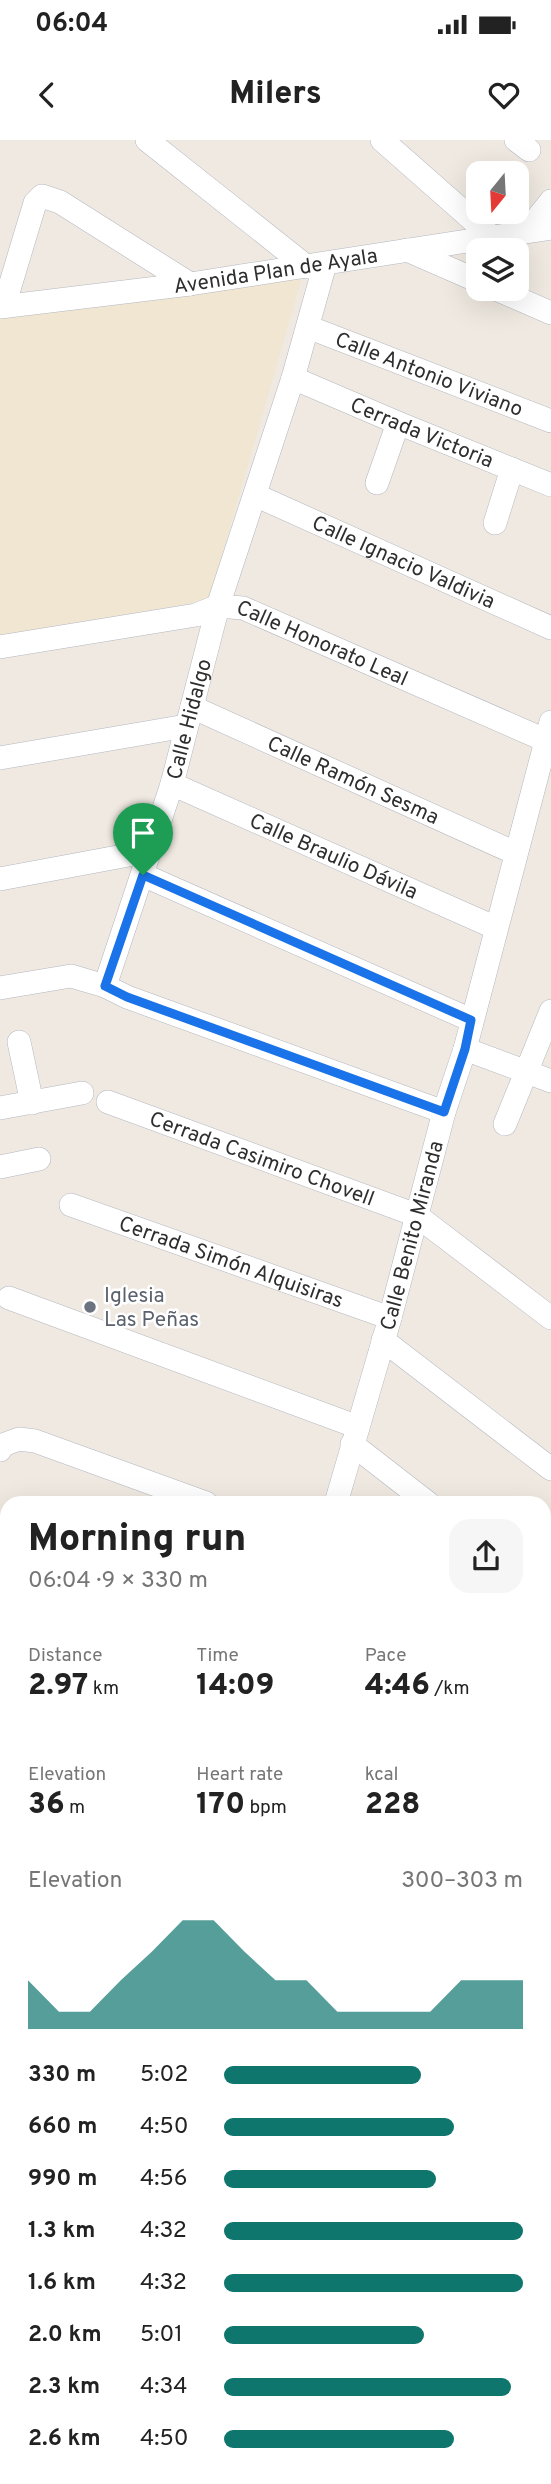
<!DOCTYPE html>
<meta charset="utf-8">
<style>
:root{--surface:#fff;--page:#f6f6f6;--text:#222;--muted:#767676;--accent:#0f766e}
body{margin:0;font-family:Overpass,sans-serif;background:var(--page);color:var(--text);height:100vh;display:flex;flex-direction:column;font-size:26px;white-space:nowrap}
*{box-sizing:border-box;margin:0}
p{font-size:23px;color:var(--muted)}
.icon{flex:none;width:38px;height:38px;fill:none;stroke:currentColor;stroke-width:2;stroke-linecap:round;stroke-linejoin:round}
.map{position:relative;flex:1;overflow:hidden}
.sheet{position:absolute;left:0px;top:1356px;width:551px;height:989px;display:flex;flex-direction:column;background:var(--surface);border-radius:21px 21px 0 0;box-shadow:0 7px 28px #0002}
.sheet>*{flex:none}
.needle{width:46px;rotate:198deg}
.fabs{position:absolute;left:466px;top:21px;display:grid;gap:14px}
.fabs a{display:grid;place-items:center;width:63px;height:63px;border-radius:14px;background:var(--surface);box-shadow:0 7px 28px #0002;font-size:35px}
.pin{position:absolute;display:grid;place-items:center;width:60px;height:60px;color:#fff;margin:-72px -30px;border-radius:50% 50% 50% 0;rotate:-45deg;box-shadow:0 0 7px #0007}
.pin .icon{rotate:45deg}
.round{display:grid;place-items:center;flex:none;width:74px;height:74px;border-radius:21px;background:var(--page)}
.overview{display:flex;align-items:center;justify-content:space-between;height:119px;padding:0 28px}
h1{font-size:38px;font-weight:800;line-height:52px}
.figures{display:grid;grid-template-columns:repeat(3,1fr);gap:10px;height:119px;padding:7px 28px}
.figures div{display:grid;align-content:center}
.figures b{font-size:30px;font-weight:800}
.figures small{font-size:19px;font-weight:400}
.figures p{font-size:19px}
.chart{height:196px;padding:14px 28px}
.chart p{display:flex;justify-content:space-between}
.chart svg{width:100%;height:126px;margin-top:7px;fill:var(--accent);opacity:.7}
ul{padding:0 28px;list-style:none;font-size:23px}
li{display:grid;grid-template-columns:112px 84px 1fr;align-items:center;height:52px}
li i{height:18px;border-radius:9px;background:var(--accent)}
.status{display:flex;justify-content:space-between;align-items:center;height:49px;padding:0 35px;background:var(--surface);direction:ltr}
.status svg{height:19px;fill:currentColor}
header{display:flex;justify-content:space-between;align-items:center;height:91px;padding:0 28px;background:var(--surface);font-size:32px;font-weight:800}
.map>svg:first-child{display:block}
</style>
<div class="status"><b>06:04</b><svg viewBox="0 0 49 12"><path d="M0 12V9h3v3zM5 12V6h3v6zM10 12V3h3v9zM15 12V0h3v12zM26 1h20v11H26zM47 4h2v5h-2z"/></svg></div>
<header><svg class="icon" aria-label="back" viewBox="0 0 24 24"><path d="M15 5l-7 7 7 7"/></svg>Milers<svg class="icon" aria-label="heart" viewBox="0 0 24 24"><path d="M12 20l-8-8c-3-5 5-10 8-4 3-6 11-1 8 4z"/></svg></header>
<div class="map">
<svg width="551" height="2344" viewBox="0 0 551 2344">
<rect width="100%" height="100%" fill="#efe9e1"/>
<polygon fill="#f0e6d1" points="302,137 209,460 0,498 0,178"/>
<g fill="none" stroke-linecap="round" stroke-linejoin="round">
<g stroke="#b4b7c1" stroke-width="24">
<g id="minor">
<polyline points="147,0 307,127"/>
<polyline points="382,0 491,96"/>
<polyline points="516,0 529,10"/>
<polyline points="528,90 551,61"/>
<polyline points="407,110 478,141"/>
<polyline points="496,149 551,173"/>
<polyline points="4,166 35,63 42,56 60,62 190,144"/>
<path id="s1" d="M0,167L190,144L551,88"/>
<path id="s2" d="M308,187L551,281"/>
<path id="s3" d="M293,238L398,283L551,345"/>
<polyline points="377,343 398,283"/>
<path id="s4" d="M255,355L551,488"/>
<polyline points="495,383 512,329"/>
<path id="s5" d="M0,507L196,475L218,466L243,468L545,600L551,605"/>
<path id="s6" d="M192,567L515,713"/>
<polyline points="0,618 186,586"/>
<path id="s7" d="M172,644L496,788"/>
<polyline points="143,735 471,880"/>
<polyline points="0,739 150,711"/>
<path id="s8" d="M105,846L172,644L218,466L293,238L325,124"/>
<polyline points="0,848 71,836 105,846 127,857 444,972"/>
<polyline points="19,902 32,963"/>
<polyline points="465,909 551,941"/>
<path id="s9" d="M108,962L416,1075L551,1178"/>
<polyline points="0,968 82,953"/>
<polyline points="505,984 551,871"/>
<polyline points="0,1027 39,1019"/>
<path id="s10" d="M71,1065L390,1178"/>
<polyline points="9,1158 358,1287"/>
<polyline points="383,1200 551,1329"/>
<polyline points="352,1304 428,1363"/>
<polyline points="0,1310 3,1305 19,1299 35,1301 206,1363"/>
<path id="s11" d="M336,1363L390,1178L444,972L465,909L551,582"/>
<polyline points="0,1421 7,1423"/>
<polyline points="544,1454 551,1460"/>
<polyline points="544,1502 551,1498"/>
<polyline points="544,1597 551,1603"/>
<polyline points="544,1664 551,1669"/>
<polyline points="0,1687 7,1663"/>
<polyline points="0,1692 7,1732"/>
<polyline points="0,1883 7,1884"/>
<polyline points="544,1884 551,1885"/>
<polyline points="544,1984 551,1964"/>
<polyline points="0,2174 7,2153"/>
<polyline points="0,2202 7,2203"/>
<polyline points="544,2231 551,2211"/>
<polyline points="544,2327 551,2329"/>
<polyline points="121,2344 123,2338"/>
<polyline points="233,2344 235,2338"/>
<polyline points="419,2344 422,2338"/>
</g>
</g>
<use href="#minor" stroke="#fff" stroke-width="23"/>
</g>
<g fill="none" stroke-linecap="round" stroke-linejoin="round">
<g stroke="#fff" stroke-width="14">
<polygon id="route" points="143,735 471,880 465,909 444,972 127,857 105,846"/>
</g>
<use href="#route" stroke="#1a73e8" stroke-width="9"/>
</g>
<circle fill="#6b7280" stroke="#fff" stroke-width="2.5" cx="90" cy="1167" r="7"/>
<g text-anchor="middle" stroke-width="5" stroke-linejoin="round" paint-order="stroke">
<g font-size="21" fill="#2e2e2e" stroke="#fff">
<text dy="7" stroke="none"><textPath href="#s1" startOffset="278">Avenida Plan de Ayala</textPath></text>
<text dy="7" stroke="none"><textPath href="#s2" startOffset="130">Calle Antonio Viviano</textPath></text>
<text dy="7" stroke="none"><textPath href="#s3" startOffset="140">Cerrada Victoria</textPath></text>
<text dy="7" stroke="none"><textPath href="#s4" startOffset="163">Calle Ignacio Valdivia</textPath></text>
<text dy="7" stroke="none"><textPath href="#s5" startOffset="334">Calle Honorato Leal</textPath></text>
<text dy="7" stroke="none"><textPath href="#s8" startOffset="280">Calle Hidalgo</textPath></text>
<text dy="7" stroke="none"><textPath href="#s6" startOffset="177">Calle Ramón Sesma</textPath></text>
<text dy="7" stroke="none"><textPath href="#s7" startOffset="177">Calle Braulio Dávila</textPath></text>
<text dy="7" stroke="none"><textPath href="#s9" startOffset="164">Cerrada Casimiro Chovell</textPath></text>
<text dy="7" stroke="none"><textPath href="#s11" startOffset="278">Calle Benito Miranda</textPath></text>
<text dy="7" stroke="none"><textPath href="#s10" startOffset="170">Cerrada Simón Alquisiras</textPath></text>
</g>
<g font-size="21" fill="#5b616d" stroke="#fff" text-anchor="start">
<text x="104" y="1162">Iglesia<tspan x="104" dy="24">Las Peñas</tspan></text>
</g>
</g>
</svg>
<div class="fabs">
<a><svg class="needle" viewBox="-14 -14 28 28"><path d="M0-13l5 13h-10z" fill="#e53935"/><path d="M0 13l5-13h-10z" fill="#767676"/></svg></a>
<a><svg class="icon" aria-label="layers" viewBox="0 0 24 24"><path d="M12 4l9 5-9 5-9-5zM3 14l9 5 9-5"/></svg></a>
</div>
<div class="pin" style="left:143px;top:735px;background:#1e9e55"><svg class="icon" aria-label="arrive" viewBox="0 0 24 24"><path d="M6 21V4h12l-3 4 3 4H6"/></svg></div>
<section class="sheet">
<div class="overview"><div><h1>Morning run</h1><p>06:04 · 9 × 330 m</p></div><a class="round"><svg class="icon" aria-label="share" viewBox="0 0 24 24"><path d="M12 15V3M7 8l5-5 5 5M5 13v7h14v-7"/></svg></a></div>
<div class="figures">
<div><p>Distance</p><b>2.97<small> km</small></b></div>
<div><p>Time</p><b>14:09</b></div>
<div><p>Pace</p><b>4:46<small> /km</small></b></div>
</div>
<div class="figures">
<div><p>Elevation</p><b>36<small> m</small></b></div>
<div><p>Heart rate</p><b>170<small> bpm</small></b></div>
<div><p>kcal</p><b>228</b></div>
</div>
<div class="chart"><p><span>Elevation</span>300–303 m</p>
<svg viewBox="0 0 160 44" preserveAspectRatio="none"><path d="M0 44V27L10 38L20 38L30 27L40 17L50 6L60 6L70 17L80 27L90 27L100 38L110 38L120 38L130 38L140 27L150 27L160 27V44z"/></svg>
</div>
<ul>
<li><b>330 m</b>5:02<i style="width:66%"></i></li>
<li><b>660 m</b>4:50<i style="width:77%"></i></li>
<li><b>990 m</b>4:56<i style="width:71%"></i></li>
<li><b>1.3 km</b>4:32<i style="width:100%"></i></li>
<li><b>1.6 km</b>4:32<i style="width:100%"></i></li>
<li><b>2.0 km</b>5:01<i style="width:67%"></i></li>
<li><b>2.3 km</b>4:34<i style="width:96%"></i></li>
<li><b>2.6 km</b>4:50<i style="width:77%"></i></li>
</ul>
</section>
</div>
